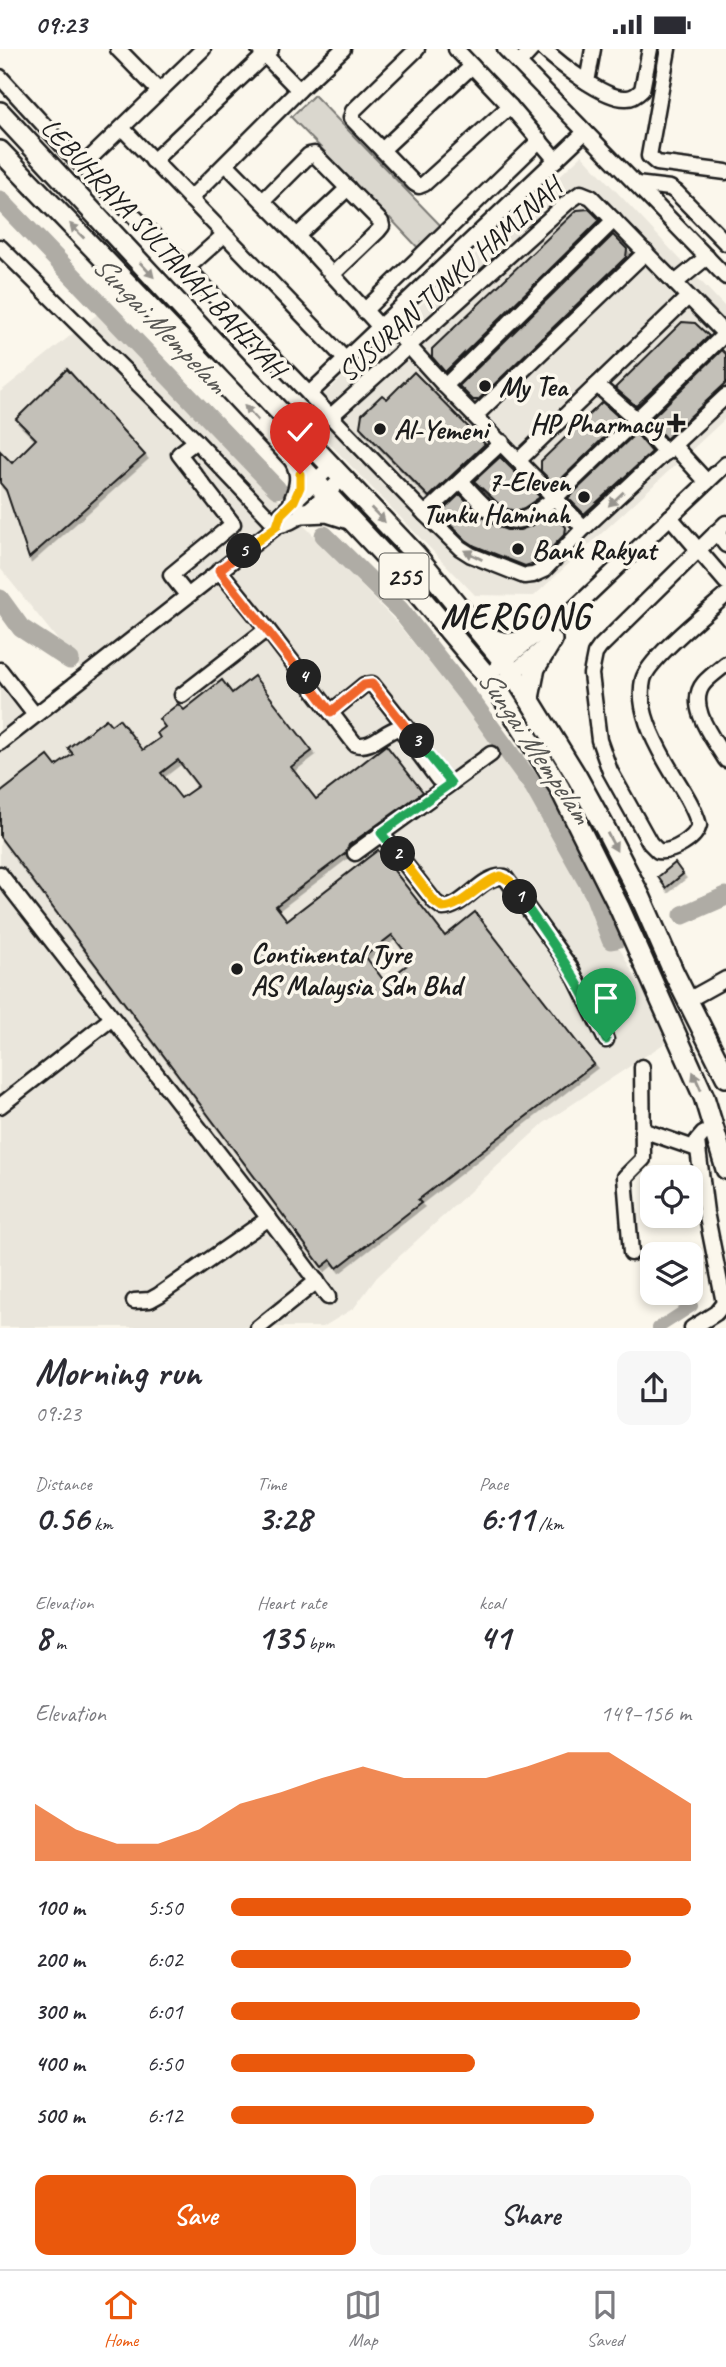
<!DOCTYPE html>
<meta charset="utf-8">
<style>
:root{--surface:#fff;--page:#f7f7f7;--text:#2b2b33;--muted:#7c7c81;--line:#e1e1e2;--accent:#ea580c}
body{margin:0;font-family:Caveat,sans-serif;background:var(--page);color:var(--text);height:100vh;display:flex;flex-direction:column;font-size:26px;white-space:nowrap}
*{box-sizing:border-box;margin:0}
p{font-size:23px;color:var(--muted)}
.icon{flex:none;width:38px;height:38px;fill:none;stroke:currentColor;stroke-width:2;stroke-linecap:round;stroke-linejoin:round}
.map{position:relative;height:1279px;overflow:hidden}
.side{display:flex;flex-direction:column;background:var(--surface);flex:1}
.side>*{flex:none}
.fabs{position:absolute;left:640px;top:1116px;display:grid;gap:14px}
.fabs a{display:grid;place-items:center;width:63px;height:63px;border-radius:14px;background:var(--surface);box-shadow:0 4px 10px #0003;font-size:35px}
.pin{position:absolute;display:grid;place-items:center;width:60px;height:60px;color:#fff;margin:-72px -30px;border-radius:50% 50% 50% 0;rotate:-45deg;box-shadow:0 0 7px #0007}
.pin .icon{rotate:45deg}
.km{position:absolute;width:35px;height:35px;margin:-18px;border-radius:50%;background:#222;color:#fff;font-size:19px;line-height:35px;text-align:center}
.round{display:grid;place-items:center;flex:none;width:74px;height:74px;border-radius:14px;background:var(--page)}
.head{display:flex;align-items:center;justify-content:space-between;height:119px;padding:0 35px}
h1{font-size:38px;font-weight:700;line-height:52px}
.figures{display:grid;grid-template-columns:repeat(3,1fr);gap:10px;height:119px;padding:7px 35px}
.figures div{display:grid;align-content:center}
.figures b{font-size:35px;font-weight:700}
.figures small{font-size:19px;font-weight:400}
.figures p{font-size:19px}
.chart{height:196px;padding:14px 35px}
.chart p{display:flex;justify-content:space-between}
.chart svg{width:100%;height:126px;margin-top:7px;fill:var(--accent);opacity:.7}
.cta{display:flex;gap:14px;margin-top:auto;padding:14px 35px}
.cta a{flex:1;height:80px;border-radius:14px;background:var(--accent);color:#fff;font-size:28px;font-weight:700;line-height:80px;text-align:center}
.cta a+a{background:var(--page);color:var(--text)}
ul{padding:0 35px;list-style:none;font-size:23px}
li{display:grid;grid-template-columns:112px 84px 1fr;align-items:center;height:52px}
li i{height:18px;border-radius:9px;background:var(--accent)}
.status{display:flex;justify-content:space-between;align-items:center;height:49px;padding:0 35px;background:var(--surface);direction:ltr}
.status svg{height:19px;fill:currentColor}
.menu{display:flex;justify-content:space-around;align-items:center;height:98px;border-top:2px solid var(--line);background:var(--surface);font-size:19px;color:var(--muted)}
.menu a{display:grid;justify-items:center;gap:4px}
.menu .active{color:var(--accent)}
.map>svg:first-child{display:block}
</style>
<div class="status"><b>09:23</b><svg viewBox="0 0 49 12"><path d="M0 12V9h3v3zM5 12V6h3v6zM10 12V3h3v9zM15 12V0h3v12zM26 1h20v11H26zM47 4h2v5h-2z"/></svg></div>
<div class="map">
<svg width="726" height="1279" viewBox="0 0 726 1279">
<defs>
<filter id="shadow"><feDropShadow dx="2.5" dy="4" stdDeviation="0" flood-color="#0004"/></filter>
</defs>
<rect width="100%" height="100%" fill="#fbf7ec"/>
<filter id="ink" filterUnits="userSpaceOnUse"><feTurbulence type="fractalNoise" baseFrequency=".0143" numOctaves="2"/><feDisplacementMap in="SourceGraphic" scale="14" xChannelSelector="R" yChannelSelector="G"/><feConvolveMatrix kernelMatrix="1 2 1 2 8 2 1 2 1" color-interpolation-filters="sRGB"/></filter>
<g filter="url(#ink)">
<g fill="#eae6dc">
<polygon points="582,106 726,259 726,369 534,547 475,546 302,366"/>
<polygon points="100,263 398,575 493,693 537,759 600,876 621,902 658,969 668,992 544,1074 377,1228 354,1259 323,1278 0,1278 0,629 27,662 81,620 0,519 0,343"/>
</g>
<polygon fill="#dad7ce" stroke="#7b7a75" stroke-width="2" points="314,46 445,181 422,203 390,169 385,172 322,107 325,103 291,68"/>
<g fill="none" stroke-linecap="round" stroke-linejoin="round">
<polyline stroke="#afaca5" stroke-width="12" points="658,1279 692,1257"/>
<g stroke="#afaca5" stroke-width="19">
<polyline points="0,151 277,440"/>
<polyline points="324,486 400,561 470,650 534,738 593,843 611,891 617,890"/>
<polyline points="0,550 21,579 70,611"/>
<polyline points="683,866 726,847"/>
</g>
</g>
<g fill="#c3c0b8" stroke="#1c1c1c" stroke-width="2" fill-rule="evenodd" filter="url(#shadow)">
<polygon points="589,160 600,171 445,323 432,308 432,300 577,161"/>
<polygon points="613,186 627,200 626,208 478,351 473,351 459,337"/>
<polygon points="682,273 695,274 709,287 636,357 615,339"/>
<polygon points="722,301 726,305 726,334 666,390 650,371"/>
<polygon points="67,320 145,406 29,509 6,441 0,434 0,402 12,414 36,390 16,370"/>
<polygon points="414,323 485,395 429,448 360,378 362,365 382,346 387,350"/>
<polygon points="602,353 622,371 555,436 541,422 541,412"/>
<polygon points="636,384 652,403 584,465 568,449"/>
<polygon points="500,408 540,448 524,459 516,462 503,459 474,432"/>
<polygon points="460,445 476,462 496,477 507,481 520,481 533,476 551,463 566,478 565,485 538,513 525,517 475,497 466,491 439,465"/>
<path d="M254,627L312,702L291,718L316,750L386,696L423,743L349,796L346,804L276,857L287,871L378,801L445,887L475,863L594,1015L418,1151L421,1154L337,1219L331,1211L322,1218L0,788V744L48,707L56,717L73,705L68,699L106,670L111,676L119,670L143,701L160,689L157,684L165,678L159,670L178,655L184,661L222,631L232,644ZM178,711L198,737L181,749L161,724ZM392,886L412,912L385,933L365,907Z"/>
<polygon points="675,814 683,825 666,839 658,828"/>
</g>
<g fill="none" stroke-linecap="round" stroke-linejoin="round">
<g stroke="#1c1c1c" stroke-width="19">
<g id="minor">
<polyline points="118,0 159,42"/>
<polyline points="259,0 299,41"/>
<polyline points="417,0 353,62 351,69 414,134 419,137 424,135 510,57"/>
<polyline points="456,0 510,57 556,111"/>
<polyline points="505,0 726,228"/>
<path d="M544,0C560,15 605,51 627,49C633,49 638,45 642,41L650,0"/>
<polyline points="668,0 649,107 657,114 726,123"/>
<polyline points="519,14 532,0"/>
<polyline points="0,28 74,109 187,219 425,465 460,499 471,506 524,527 533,526 544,521 584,479 726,347"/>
<polyline points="587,33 593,0"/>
<polyline points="122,79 345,310"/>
<polyline points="382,101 472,17"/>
<polyline points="153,112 271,0"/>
<polyline points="226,115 297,187 380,278"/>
<polyline points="82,117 203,0"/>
<polyline points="636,135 670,139 676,143 726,194"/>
<polyline points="190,150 299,41 343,0"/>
<polyline points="263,152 309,106 314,105 381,173 382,177 378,182 332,226"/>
<polyline points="297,187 348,139"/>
<polyline points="0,198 196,392 277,477"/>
<polyline points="187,219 224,186"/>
<polyline points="675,234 707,208"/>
<polyline points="364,262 540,91"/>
<polyline points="386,272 445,337 584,479"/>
<polyline points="597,336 636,370 666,404"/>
<polyline points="445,337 614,171"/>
<polyline points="309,345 585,83"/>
<polyline points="475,367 646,203"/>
<polyline points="330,368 568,153 581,144 591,148 726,286"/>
<polyline points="674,397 707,433"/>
<polyline points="519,411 688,248"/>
<path d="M461,432C478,449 500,483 528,468C537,463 546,455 555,449L725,285"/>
<polyline points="425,465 502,393"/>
<polyline points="670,468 726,533"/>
<path d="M726,474L600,598L595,605L591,625L599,691L610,722L650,794L658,802C672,804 696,790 699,776C693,754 677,733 666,713C653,690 637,659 643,631C647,611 708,562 726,546"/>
<polyline points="277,477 281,465 331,417"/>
<polyline points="716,483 726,496"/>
<polyline points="187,546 171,526 233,475 179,405 196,392"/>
<path d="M267,580L355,695C372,700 383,683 398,679L403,683L438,730"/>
<path d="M726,615C719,621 710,627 704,634C685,656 715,692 726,711"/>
<polyline points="0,621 35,666"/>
<polyline points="487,627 543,580 559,574 726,415"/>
<polyline points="496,638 544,598"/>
<polyline points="182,646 267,580 219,521"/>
<polyline points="331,663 364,636 372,635 411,684"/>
<path d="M0,694L277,477C303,472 323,447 343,429"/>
<path d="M381,784L435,853L443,859C466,858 481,825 505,828L570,918L606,991"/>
<polyline points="355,804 491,705"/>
<path d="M0,825C108,966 222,1104 328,1248"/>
<polyline points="688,951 726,930"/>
<polyline points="0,1057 111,970"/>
<polyline points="642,1081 697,1100"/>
<polyline points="631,1204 625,1128 643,1110 642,1018"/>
<polyline points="134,1252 150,1251 159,1246 269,1169"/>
<polyline points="258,1279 317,1232"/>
<polyline points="692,1279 716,1264 724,1254 706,1163 697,1092 703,1085 715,1079"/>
</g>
</g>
<g stroke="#1c1c1c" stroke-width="24">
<g id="major">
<polyline points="0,63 239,320 416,506 513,624 577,728 605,779 641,849 674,924 726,1028"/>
<polyline points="0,102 223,334 398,521 496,638 559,738 619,858 704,1048 726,1120"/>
<path d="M294,452C300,437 303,425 294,410"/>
<polyline points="304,464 327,463 349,470"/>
<path d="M486,587C509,599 523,594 543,580"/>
<polyline points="529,649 535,619 552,591"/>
</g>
</g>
<use href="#minor" stroke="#fbf7ec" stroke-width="14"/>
<use href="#major" stroke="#fbf7ec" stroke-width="19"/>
</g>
<defs><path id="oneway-solid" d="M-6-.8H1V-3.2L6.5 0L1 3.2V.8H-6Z" transform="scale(1.75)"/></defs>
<g fill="#97948e">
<use href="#oneway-solid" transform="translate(77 182) rotate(-134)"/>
<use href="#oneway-solid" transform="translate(147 221) rotate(47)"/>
<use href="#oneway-solid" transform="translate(251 364) rotate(-133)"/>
<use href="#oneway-solid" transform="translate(616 450) rotate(137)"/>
<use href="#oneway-solid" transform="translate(378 466) rotate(46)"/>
<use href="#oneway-solid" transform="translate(473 506) rotate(-153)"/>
<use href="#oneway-solid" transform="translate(612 793) rotate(62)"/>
<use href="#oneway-solid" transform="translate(697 1032) rotate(-114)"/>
</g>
</g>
<g fill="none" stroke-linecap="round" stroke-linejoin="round" filter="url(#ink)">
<g stroke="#fff" stroke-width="14">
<path id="split-1" d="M520,848C554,896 583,937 606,991"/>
</g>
<g stroke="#fff" stroke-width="14">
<path id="split-2" d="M398,805L435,853L443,859C464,858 480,832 501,827L510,832L520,848"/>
</g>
<g stroke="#fff" stroke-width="14">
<polyline id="split-3" points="398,805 381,784 451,734 417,692"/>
</g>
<g stroke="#fff" stroke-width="14">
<polyline id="split-4" points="304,628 331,663 364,636 372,635 417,692"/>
</g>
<g stroke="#fff" stroke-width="14">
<polyline id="split-5" points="244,502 219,521 304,628"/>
</g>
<g stroke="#fff" stroke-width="14">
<polyline id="split-6" points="244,502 277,477 281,465 294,452 300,438 300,425"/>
</g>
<use href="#split-1" stroke="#22a559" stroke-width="9"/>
<use href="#split-2" stroke="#f5b400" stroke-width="9"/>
<use href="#split-3" stroke="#22a559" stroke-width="9"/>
<use href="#split-4" stroke="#f0652b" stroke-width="9"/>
<use href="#split-5" stroke="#f0652b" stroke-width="9"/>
<use href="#split-6" stroke="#f5b400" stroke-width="9"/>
</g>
<g fill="#1c1c1c" stroke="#fbf7ec" stroke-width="2.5">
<circle cx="485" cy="337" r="7"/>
<path d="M672.5 363.5h7v7h7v7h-7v7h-7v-7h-7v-7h7z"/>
<circle cx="380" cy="380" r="7"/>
<circle cx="584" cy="448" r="7"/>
<circle cx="518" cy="500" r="7"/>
<circle cx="237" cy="920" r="7"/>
</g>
<g text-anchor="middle" stroke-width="7" stroke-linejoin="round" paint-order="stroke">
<rect fill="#fbf7ec" stroke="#5f5e5a" stroke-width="2" x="379.5" y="504.5" width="49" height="45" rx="5"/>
<g font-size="26" font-weight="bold" fill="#1c1c1c">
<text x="404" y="536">255</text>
</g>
<g font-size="28" fill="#1c1c1c" stroke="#fbf7ec">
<text transform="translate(164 198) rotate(47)" y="10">LEBUHRAYA SULTANAH BAHIYAH</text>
<text transform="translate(449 230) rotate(-42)" y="10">SUSURAN TUNKU HAMINAH</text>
</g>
<g font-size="28" font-weight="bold" fill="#1c1c1c" stroke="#fbf7ec" text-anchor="start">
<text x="499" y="347">My Tea</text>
<text x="662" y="384" text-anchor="end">HP Pharmacy</text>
<text x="394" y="390">Al-Yemeni</text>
<text x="570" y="442" text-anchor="end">7-Eleven<tspan x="570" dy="32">Tunku Haminah</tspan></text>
<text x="532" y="510">Bank Rakyat</text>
<text x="251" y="914">Continental Tyre<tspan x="251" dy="32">AS Malaysia Sdn Bhd</tspan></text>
</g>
<g font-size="30" font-style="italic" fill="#575653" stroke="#fbf7ec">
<text transform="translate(160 275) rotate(46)" y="10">Sungai Mempelam</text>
<text transform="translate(535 697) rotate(56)" y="10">Sungai Mempelam</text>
</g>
<g font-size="35" font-weight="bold" letter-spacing="2" fill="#1c1c1c" stroke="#fbf7ec">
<text x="516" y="579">MERGONG</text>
</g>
</g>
</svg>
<div class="fabs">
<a><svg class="icon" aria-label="locate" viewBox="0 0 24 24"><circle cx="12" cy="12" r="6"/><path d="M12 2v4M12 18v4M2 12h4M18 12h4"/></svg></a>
<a><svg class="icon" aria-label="layers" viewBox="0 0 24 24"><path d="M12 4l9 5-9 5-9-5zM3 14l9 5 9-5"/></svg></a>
</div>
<div class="pin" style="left:606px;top:991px;background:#1e9e55"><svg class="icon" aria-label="arrive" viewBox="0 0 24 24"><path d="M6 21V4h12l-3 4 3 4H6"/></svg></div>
<div class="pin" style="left:300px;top:425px;background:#d93025"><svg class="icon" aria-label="check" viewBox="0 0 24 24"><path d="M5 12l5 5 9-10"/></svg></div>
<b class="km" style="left:520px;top:848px">1</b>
<b class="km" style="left:398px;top:805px">2</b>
<b class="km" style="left:417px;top:692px">3</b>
<b class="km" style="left:304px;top:628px">4</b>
<b class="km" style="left:244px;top:502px">5</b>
</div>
<section class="side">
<div class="head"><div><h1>Morning run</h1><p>09:23</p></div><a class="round"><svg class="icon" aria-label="share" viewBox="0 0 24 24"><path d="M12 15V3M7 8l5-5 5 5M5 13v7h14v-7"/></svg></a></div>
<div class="figures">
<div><p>Distance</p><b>0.56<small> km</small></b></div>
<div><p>Time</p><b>3:28</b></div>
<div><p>Pace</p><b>6:11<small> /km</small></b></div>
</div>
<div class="figures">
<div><p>Elevation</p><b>8<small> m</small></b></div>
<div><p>Heart rate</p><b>135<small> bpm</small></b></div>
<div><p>kcal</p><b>41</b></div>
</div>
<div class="chart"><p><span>Elevation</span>149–156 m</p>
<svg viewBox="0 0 160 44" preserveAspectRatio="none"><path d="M0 44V24L10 33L20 38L30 38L40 33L50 24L60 20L70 15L80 11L90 15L100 15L110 15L120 11L130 6L140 6L150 15L160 24V44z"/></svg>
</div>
<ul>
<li><b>100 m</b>5:50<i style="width:100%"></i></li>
<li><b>200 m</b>6:02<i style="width:87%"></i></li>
<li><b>300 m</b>6:01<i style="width:89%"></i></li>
<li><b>400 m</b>6:50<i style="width:53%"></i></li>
<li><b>500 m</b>6:12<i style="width:79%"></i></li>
</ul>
<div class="cta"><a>Save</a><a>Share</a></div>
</section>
<nav class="menu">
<a class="active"><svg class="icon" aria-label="home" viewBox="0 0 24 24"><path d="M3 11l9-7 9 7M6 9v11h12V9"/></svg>Home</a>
<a><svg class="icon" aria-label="map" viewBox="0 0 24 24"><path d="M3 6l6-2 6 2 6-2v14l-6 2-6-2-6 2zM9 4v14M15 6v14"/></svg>Map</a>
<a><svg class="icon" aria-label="saved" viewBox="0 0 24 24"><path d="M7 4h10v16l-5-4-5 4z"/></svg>Saved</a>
</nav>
